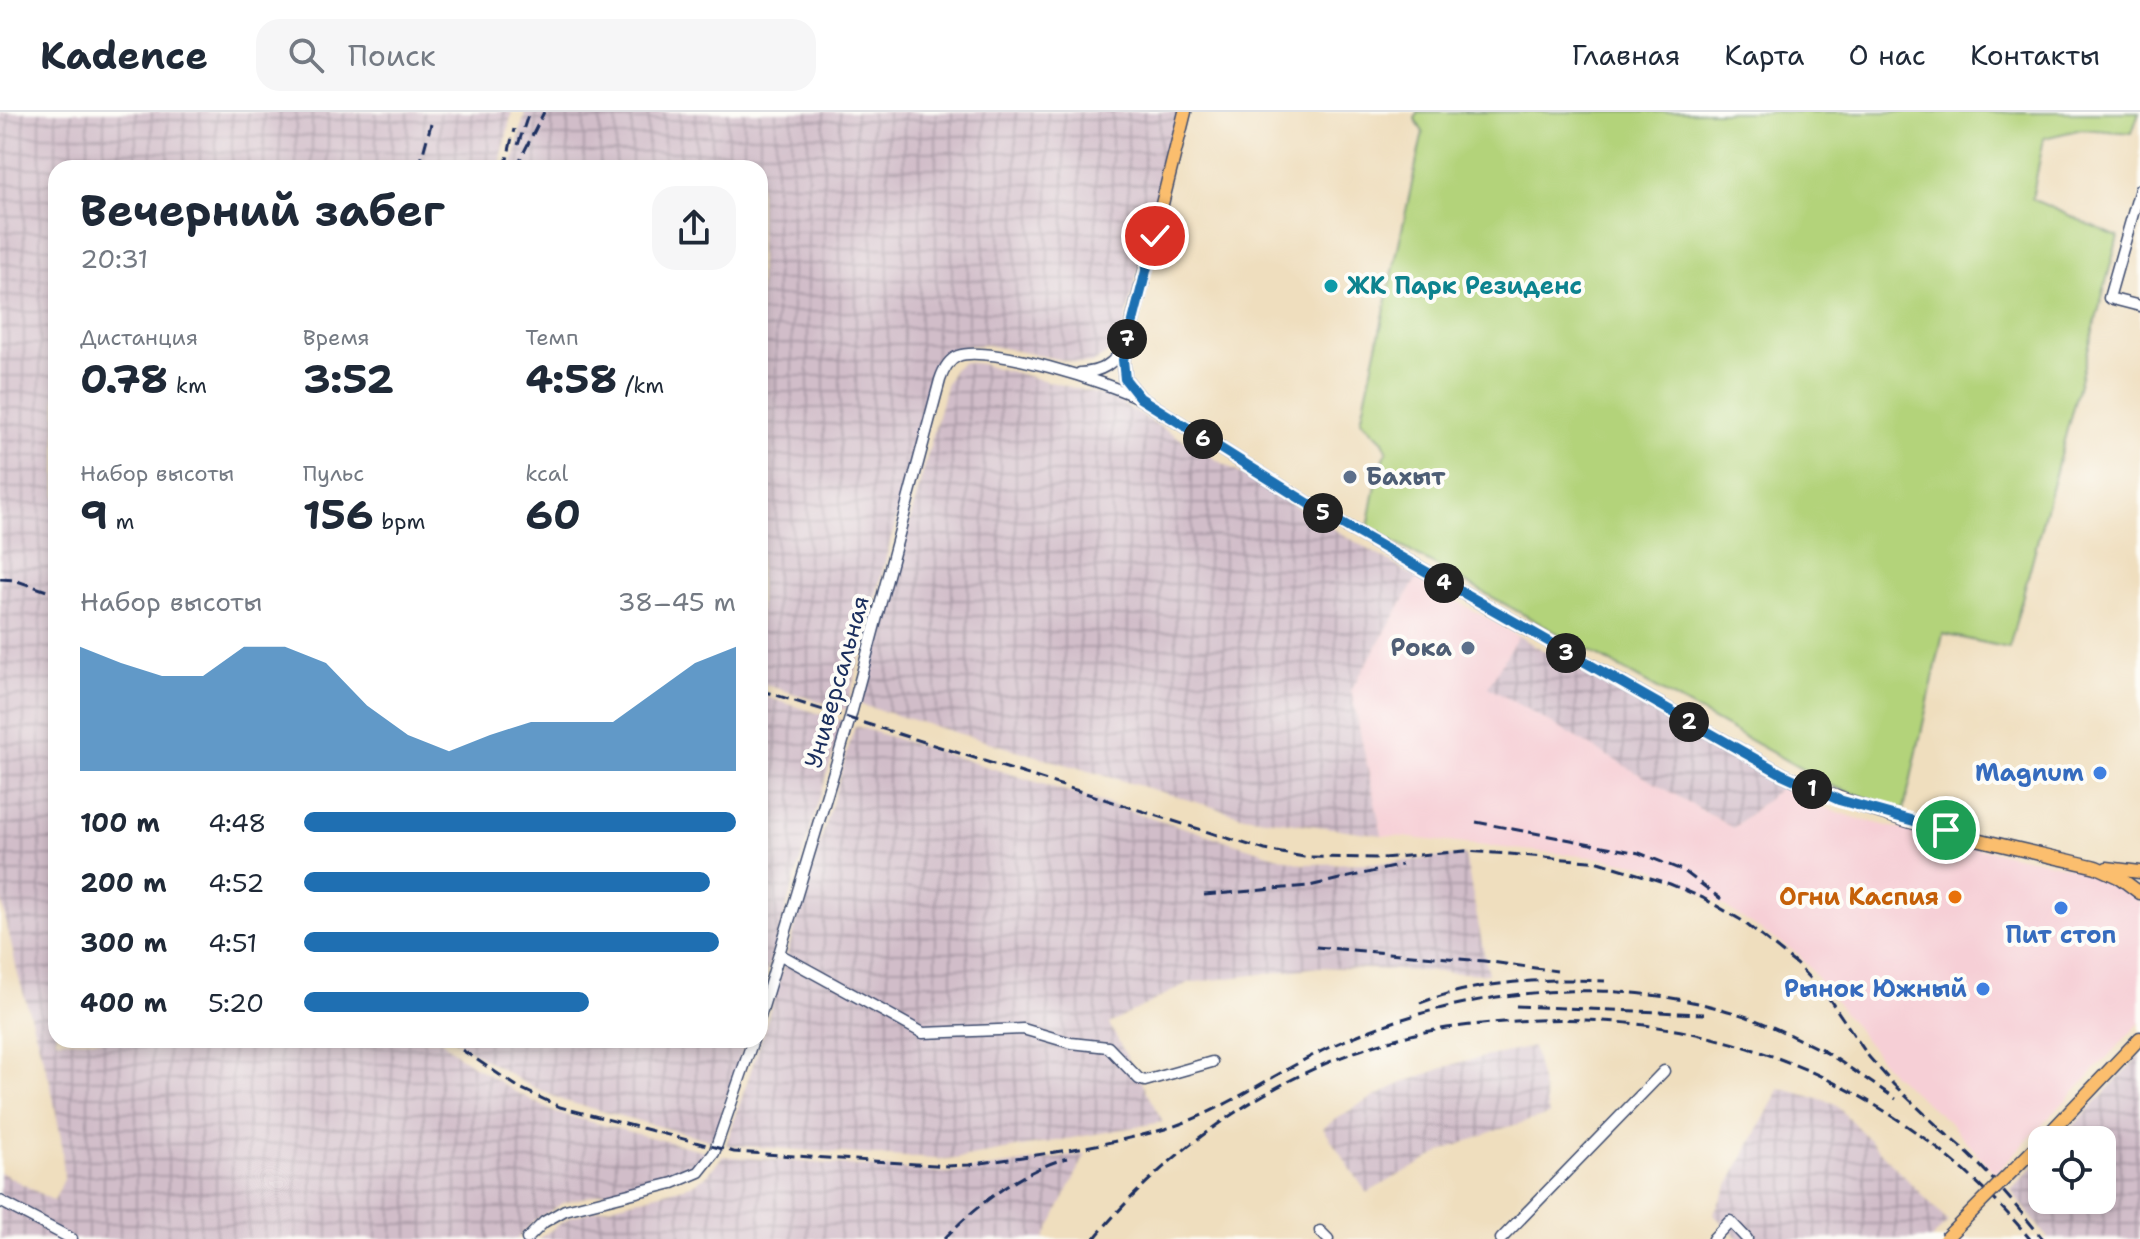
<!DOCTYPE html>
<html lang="ru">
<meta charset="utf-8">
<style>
:root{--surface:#fff;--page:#f6f6f7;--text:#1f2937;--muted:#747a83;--line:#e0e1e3;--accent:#1f6fb2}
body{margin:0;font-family:"Shantell Sans",sans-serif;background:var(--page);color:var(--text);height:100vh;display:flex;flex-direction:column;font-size:30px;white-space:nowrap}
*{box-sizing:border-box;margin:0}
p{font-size:26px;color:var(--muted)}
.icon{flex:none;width:44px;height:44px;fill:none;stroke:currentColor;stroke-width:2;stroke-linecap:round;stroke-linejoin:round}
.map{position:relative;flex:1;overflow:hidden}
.drawer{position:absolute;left:48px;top:48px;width:720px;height:888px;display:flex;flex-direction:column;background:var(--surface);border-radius:24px;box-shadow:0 4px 12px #0003}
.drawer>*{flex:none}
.buttons{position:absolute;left:2028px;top:1014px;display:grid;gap:16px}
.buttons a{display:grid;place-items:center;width:88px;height:88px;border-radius:16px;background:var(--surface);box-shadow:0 4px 12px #0003;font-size:40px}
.pin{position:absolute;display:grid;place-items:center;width:68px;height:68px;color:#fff;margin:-34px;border:4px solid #fff;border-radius:50%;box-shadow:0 2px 8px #0007}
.km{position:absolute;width:40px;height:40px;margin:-20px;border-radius:50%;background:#222;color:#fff;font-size:22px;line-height:40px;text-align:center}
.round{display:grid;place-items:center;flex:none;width:84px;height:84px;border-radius:24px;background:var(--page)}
.overview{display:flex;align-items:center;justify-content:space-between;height:136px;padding:0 32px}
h1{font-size:44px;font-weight:700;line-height:60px}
.stats{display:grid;grid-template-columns:repeat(3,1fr);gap:12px;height:136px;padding:8px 32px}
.stats div{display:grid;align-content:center}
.stats b{font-size:40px;font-weight:700}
.stats small{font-size:22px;font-weight:400}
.stats p{font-size:22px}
.chart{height:224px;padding:16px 32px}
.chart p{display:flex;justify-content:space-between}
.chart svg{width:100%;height:144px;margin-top:8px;fill:var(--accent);opacity:.7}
ul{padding:0 32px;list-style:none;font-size:26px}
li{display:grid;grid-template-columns:128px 96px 1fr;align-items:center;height:60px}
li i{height:20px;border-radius:10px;background:var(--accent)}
header{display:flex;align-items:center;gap:48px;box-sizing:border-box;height:112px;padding:0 40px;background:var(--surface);border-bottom:2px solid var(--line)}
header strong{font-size:38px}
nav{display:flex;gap:44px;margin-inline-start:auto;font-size:28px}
.search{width:560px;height:72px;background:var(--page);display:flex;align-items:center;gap:20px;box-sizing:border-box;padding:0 28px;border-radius:24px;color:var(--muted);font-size:30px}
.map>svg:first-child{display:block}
</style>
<header>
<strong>Kadence</strong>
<div class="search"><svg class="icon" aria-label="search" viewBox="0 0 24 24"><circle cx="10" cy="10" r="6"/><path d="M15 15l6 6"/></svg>Поиск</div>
<nav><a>Главная</a><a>Карта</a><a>О нас</a><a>Контакты</a></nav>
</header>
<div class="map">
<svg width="2140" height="1127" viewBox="0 0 2140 1127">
<defs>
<pattern id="industrial-grid" width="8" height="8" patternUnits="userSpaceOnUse" patternTransform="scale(2)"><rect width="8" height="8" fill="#d1bdc9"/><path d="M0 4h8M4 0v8" fill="none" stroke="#a99aa6"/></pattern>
</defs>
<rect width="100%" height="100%" fill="#fdfcf7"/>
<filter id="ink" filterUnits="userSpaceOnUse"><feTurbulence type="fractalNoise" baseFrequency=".0125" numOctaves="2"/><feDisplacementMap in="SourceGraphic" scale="16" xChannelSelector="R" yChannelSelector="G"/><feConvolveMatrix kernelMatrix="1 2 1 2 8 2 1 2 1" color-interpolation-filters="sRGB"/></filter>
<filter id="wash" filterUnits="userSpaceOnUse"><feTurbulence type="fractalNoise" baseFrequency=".006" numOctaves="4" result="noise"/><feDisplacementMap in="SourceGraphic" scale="32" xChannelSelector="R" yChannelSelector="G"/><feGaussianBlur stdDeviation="1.8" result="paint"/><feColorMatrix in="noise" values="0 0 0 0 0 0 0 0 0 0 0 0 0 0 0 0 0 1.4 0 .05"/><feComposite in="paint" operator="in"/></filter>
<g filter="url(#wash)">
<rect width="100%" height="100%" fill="#efdebe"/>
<polygon fill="#f6cfd6" points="1417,466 1518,524 1489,575 1733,716 1782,674 1817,693 1856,706 1967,734 2091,759 2125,776 2140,791 2140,911 1995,1062 1951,1012 1892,962 1798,842 1682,768 1646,754 1600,746 1382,723 1351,578"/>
<g fill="url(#industrial-grid)">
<polygon points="0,0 512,0 499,56 56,56 56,928 441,928 460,945 514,979 556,1001 709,1040 694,1054 673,1063 563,1091 534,1109 517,1127 0,1127 0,1060 54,1089 64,1067 61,1026 50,970 18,863 0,782"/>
<polygon points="525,0 1178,0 1119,235 1093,251 1082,252 987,233 966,234 953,240 942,249 929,283 846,598 760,571 760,56 512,56"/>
<polygon points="963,250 981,252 1112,286 1417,466 1351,578 1382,723 1244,704 861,593 947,270 953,258"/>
<polygon points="1518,524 1782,674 1733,716 1488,575"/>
<polygon points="760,583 843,609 760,883"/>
<polygon points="855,614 1302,752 1382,751 1465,743 1488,862 1319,855 1188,871 1109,912 1163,1010 949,1048 726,1033 764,919"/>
<polygon points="454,928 746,928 713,1029 564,989 522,970"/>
<polygon points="1533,935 1549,1003 1491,1020 1443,1039 1367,1081 1323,1016 1355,995 1402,971 1460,950"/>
<polygon points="2140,943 2140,1127 2048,1127 2011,1078 2042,1046 2042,1088 2102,1088 2102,1028 2060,1028"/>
<polygon points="1780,976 1834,991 1948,1110 1931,1127 1739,1127 1713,1102"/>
<polygon points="1086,1042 1044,1127 538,1127 570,1105 691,1073 705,1065 723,1044 950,1061"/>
</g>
<polygon fill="#b3d37a" stroke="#67816c" stroke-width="2" points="1417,0 2139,0 2132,21 2082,17 2044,26 2032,87 2118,125 2009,536 1943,522 1904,698 1834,675 1368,416 1377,367 1387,338 1383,329 1361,308 1423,20 1415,7"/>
</g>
<g filter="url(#ink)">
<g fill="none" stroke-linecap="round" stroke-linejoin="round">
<g stroke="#3b496c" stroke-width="13">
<g id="minor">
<polyline points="2140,77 2109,186 2140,194"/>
<path d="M1080,261C1102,260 1113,252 1125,234"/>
<polyline points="779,842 923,921 1023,917 1071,931 1108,935 1139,967 1145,969 1212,950"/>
<path d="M760,905L850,606L940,268C943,259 948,248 958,244C987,232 1111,271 1140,287"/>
<polyline points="0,1089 72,1127"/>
<polyline points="1320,1119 1328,1127"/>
<polyline points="527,1127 544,1110 565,1098 673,1071 699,1060 714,1041 753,928"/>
<polyline points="1501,1127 1664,959"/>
<polyline points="1713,1127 1730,1109 1747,1127"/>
</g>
</g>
<g stroke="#3b496c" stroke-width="15">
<g id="major">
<path d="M1185,0L1123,248L1125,267L1140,286L1330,405L1782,662C1880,709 1990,730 2096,755L2120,766L2140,781"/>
<polyline points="2107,756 2140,760"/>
<polyline points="2043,1028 2140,926"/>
</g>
</g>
<use href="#minor" stroke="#fff" stroke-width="10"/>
<use href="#major" stroke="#fbbe6e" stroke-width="12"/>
<g stroke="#1b2f5e" stroke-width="3" stroke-dasharray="12 6" stroke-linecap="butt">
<polyline points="518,33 529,0"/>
<polyline points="391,56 392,54"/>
<polyline points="419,56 431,12"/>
<polyline points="505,56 514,17"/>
<polyline points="516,56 544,0"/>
<polyline points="0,467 14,468 56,482"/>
<polyline points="760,578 1265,738 1304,745 1382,746 1465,739 1510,742 1599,750 1670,772 1703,786 1741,808 1796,852 1830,888 1869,945 1894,973 1947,1023"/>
<polyline points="1476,710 1639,741 1684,759 1721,787"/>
<polyline points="1204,783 1309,774 1402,753"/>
<polyline points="1316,835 1484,849 1557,859"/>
<path d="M1420,891C1478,869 1543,866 1605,869"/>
<polyline points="1516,894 1704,902"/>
<path d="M447,928L518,975L560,995L734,1040L948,1054L969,1053C1034,1043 1102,1035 1165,1017C1223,1000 1274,961 1328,936C1452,878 1603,860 1735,901C1768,911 1798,927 1829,942"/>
<polyline points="1820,936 1896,987"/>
<path d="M1939,1017C1980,1048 2010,1087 2043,1127"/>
<path d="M944,1127C976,1093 1021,1059 1067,1046"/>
<path d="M1094,1127C1172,1032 1283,956 1403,925C1440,915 1478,912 1516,909C1717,896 1901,972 2030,1127"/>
</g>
<g stroke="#3b496c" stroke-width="15" stroke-linecap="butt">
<polyline id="major-bridge" points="1945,1127 2042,1029"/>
</g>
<use href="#major-bridge" stroke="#fbbe6e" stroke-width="12"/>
</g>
</g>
<g fill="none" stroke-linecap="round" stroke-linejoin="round" filter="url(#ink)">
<g stroke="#fff" stroke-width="16">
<polyline id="route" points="1155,124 1123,248 1125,267 1140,286 1330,405 1782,662 1839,688 1946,718"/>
</g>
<use href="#route" stroke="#1f6fb2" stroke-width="10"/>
</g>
<circle fill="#0f9aa8" stroke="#fdfcf7" stroke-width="3" cx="1331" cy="174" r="8"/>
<g fill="#5c6f8a" stroke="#fdfcf7" stroke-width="3">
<circle cx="1350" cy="365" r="8"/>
<circle cx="1468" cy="536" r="8"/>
</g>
<g fill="#3f7fe0" stroke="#fdfcf7" stroke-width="3">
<circle cx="2100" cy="661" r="8"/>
<circle cx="2061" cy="796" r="8"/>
<circle cx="1983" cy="877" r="8"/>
</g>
<circle fill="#e8710a" stroke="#fdfcf7" stroke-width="3" cx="1955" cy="785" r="8"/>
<g text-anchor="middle" stroke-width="8" stroke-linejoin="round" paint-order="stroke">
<g font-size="24" font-weight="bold" fill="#0d838f" stroke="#fdfcf7" text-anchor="start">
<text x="1347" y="182">ЖК Парк Резиденс</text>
</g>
<g font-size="24" font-weight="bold" fill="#4e5e75" stroke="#fdfcf7" text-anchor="start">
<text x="1366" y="373">Бахыт</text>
<text x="1452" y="544" text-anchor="end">Рока</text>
</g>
<g font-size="24" fill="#1b2f5e" stroke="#fdfcf7">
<text transform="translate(837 570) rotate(-74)" y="8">Универсальная</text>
</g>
<g font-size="24" font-weight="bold" fill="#366cbe" stroke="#fdfcf7" text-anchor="end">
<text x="2084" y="669">Magnum</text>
<text x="2061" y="831" text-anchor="middle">Пит стоп</text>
<text x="1967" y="885">Рынок Южный</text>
</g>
<g font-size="24" font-weight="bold" fill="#c56008" stroke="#fdfcf7" text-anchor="end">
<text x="1939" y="793">Огни Каспия</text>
</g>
</g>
</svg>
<div class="buttons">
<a><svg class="icon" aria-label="locate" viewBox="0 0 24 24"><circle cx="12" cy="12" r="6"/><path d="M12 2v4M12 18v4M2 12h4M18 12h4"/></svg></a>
</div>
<div class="pin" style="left:1946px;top:718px;background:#1e9e55"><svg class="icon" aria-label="arrive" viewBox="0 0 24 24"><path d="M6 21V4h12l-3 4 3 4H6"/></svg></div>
<div class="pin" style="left:1155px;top:124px;background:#d93025"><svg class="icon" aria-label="check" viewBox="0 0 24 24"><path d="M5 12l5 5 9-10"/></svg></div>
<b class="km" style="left:1812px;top:677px">1</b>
<b class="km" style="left:1689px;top:610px">2</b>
<b class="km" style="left:1566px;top:541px">3</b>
<b class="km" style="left:1444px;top:471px">4</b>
<b class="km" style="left:1323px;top:401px">5</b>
<b class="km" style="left:1203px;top:327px">6</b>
<b class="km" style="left:1127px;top:227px">7</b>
<section class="drawer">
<div class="overview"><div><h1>Вечерний забег</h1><p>20:31</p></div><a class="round"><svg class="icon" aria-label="share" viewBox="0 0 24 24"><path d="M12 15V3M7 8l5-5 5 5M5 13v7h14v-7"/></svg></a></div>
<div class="stats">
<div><p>Дистанция</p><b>0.78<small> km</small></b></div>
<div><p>Время</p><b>3:52</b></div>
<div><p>Темп</p><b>4:58<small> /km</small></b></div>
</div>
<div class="stats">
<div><p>Набор высоты</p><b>9<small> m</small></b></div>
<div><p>Пульс</p><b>156<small> bpm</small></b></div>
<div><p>kcal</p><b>60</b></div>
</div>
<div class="chart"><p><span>Набор высоты</span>38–45 m</p>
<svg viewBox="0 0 160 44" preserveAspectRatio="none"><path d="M0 44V6L10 11L20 15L30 15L40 6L50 6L60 11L70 24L80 33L90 38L100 33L110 29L120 29L130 29L140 20L150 11L160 6V44z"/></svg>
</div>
<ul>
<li><b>100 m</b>4:48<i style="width:100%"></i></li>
<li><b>200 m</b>4:52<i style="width:94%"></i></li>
<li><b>300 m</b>4:51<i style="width:96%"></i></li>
<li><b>400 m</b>5:20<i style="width:66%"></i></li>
</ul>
</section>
</div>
